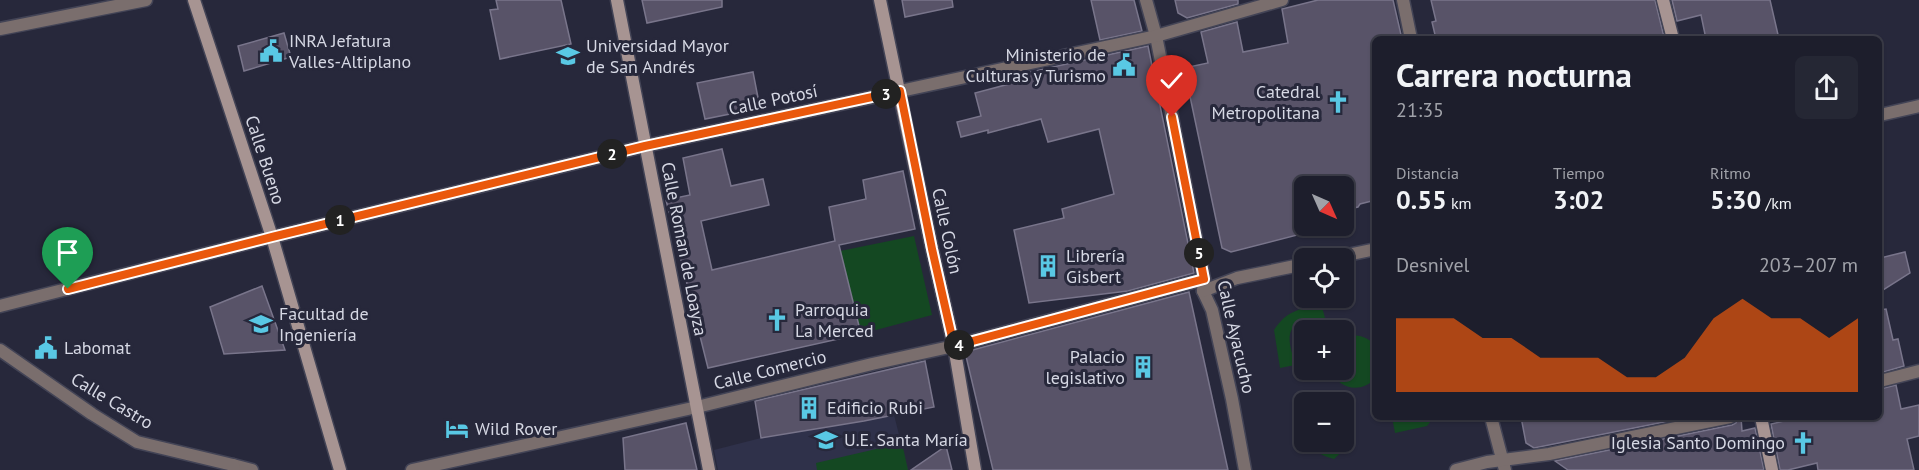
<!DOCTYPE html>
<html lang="es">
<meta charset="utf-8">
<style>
:root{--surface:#1d1e2c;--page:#252734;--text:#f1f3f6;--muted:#a0a2a9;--line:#3b3c48;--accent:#ea580c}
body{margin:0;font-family:"PT Sans",sans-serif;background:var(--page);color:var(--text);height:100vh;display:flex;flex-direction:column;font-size:22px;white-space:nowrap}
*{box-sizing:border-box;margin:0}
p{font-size:20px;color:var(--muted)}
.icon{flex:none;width:33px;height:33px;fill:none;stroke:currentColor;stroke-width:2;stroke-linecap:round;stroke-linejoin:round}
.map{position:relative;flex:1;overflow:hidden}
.side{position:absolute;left:1372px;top:36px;width:510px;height:384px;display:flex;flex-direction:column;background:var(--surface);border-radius:9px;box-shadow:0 2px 4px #0004,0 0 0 2px var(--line)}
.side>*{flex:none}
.needle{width:39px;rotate:135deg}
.buttons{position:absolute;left:1294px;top:176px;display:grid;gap:12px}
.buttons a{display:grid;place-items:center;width:60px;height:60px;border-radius:9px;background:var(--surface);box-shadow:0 2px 4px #0004,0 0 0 2px var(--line);font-size:30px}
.pin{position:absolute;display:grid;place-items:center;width:51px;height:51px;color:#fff;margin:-62px -26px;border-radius:50% 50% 50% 0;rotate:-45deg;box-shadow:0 0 6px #0007}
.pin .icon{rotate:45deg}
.km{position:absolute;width:30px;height:30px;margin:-15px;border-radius:50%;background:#222;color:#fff;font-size:16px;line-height:30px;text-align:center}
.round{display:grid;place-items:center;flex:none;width:63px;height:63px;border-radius:9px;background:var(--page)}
.summary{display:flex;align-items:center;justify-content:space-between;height:102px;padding:0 24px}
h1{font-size:33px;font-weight:600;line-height:45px}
.stats{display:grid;grid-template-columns:repeat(3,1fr);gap:9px;height:102px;padding:6px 24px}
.stats div{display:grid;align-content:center}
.stats b{font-size:26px;font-weight:600}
.stats small{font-size:16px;font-weight:400}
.stats p{font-size:16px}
.chart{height:168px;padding:12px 24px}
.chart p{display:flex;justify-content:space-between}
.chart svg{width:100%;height:108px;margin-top:6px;fill:var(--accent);opacity:.7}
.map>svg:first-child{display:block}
</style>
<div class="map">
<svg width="1919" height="470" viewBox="0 0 1919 470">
<rect width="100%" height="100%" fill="#27283b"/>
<polygon fill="#2f314a" points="894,415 908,470 718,470 714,450 761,438"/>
<g fill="#144822">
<polygon points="914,236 932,315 861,334 840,251"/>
<path d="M1321,303L1325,318L1295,326C1284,334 1293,354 1295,365L1280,368L1274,330C1287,310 1299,310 1321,303Z"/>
<path d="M1349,335C1360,335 1367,337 1375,345V379C1360,394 1338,389 1330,369H1344V337Z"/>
<polygon points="1392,417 1434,417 1427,426 1395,433"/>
<path d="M1348,420L1353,441L1334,459C1323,456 1314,452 1310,441H1344V426Z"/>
<polygon points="902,443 908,470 817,470 816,463"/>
</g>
<g fill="#585368" stroke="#79758b" stroke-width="1.5">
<polygon points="496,0 561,0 571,44 500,59 490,10 498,9"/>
<polygon points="642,0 722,0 722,7 647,23"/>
<polygon points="902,0 952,0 953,7 905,17"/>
<polygon points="1091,0 1134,0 1142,31 1100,40"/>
<polygon points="1175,0 1238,0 1238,4 1187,18 1178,13"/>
<polygon points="1318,0 1393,0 1402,39 1376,39 1376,200 1360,204 1358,207 1344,210 1344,186 1305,186 1305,233 1231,252 1222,248 1184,68 1208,63 1201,32 1237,22 1243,52 1288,43 1282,9"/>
<polygon points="1431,0 1655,0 1664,37 1654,39 1436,39 1432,22 1436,21"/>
<polygon points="1672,0 1770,0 1779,39 1706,39 1701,15 1677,21"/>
<polygon points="284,33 291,57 244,71 238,46"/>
<polygon points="1148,46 1194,273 1128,291 1029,303 1014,230 1064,218 1062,209 1114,194 1099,129 1048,142 1041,119 988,133 988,130 961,137 957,122 981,116 975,93 1028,79 1026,73"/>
<polygon points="753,72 760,108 705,119 697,83"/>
<polygon points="722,149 731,186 763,179 769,205 701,221 712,270 835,241 829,207 866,199 863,180 903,171 915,229 839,245 861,334 708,368 666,200 690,195 683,158"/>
<polygon points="1905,252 1910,273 1880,292 1880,258"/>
<polygon points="262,286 285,350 224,354 210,307"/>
<polygon points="1189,292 1228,470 993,470 965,352"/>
<polygon points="1886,309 1893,340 1898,339 1904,366 1880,373 1880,310"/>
<polygon points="925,361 934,407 864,421 761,438 755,401"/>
<polygon points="1896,385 1901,409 1919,405 1919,436 1907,439 1914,470 1818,470 1817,463 1788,470 1780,470 1771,424 1784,421 1783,417 1880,417 1880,389"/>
<polygon points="1521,417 1689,417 1534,448 1526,443"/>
<polygon points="1738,417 1741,417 1742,431 1755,428 1764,470 1568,470 1555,461 1732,425 1736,423"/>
<polygon points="686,423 697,470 625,470 623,438"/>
<polygon points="946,446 952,470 911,470"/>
</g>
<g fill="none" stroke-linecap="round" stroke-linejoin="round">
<g stroke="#434456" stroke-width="15">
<g id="pedestrian">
<polyline points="1880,115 1919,106"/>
<polyline points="233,465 252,470"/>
</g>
</g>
<g stroke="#434456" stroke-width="15">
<g id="minor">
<polyline points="1146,0 1156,36 1204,279 1203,291 1212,310 1232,399 1245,470"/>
<polyline points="1403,0 1411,39"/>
<polyline points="0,29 146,0"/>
<polyline points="1333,258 1376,249"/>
<polyline points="1203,291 1237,278 1305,264"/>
<polyline points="0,306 272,237"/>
<polyline points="0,350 92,414 137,442 233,465 234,470"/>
<polyline points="1491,417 1505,470"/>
<polyline points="412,470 697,407 872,364 954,346 1204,279"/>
</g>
</g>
<g stroke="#434456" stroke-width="15">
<g id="tertiary">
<polyline points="272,237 645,146 1156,36 1282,0"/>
<polyline points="1880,381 1919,371"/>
<polyline points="1456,470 1487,462 1549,454 1730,417"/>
</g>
</g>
<g stroke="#434456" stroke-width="15">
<g id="secondary">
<polyline points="194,0 272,237 340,470"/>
<polyline points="617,0 709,470"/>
<polyline points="880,0 932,249 954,346 975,470"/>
<polyline points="1663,0 1673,39"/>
<polyline points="1761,417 1772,470"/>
</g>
</g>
<use href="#pedestrian" stroke="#7a6e6d" stroke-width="12"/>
<use href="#minor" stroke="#7a6e6d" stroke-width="12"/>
<use href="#tertiary" stroke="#7a6e6d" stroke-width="12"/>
<use href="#secondary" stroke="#a79492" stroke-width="12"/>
</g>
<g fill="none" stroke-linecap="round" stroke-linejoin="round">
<g stroke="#fff" stroke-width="12">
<polyline id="route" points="68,289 272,237 645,146 900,91 932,249 954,346 1204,279 1172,117"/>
</g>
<use href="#route" stroke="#ea580c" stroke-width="8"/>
</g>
<defs>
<g id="civic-bare" transform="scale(1.8)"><path d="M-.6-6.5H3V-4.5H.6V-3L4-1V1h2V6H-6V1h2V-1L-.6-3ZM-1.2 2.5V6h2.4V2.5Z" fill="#59c8e4" stroke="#27283b" stroke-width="2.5" paint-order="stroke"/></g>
<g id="university-bare" transform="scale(1.8)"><path d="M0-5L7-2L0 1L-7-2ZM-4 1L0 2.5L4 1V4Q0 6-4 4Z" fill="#59c8e4" stroke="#27283b" stroke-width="2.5" paint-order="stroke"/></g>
<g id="church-bare" transform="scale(1.8)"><path d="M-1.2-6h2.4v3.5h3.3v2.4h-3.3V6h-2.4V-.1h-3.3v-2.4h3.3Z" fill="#59c8e4" stroke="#27283b" stroke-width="2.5" paint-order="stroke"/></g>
<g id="building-bare" transform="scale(1.8)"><path d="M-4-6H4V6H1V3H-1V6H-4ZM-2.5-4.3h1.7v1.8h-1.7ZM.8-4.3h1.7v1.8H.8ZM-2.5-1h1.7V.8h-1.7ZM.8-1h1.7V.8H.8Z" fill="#59c8e4" stroke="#27283b" stroke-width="2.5" paint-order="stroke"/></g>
<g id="hotel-bare" transform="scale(1.8)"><path d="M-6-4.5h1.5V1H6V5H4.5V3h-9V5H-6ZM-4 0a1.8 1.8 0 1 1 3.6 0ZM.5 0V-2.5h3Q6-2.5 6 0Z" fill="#59c8e4" stroke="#27283b" stroke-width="2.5" paint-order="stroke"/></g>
<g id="school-bare" transform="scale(1.8)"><path d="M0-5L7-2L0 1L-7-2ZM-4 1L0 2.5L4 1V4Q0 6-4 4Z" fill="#59c8e4" stroke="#27283b" stroke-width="2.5" paint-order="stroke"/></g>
</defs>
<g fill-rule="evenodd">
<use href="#civic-bare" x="271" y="51"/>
<use href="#university-bare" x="568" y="56"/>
<use href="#civic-bare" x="1124" y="65"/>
<use href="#church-bare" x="1338" y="102"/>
<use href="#building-bare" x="1048" y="266"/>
<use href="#church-bare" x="777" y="320"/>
<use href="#university-bare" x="261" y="324"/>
<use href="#civic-bare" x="46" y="348"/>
<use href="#building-bare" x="1143" y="367"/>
<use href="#building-bare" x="809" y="408"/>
<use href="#hotel-bare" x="457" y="429"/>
<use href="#school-bare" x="826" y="440"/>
<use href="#church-bare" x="1803" y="443"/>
</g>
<g text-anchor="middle" stroke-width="6" stroke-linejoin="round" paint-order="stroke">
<g font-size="18" fill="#d6d8e4" stroke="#27283b" text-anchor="start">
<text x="289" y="47">INRA Jefatura<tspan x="289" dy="21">Valles-Altiplano</tspan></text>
<text x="586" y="52">Universidad Mayor<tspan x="586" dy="21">de San Andrés</tspan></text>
<text x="1106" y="61" text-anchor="end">Ministerio de<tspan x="1106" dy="21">Culturas y Turismo</tspan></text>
<text x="1320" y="98" text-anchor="end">Catedral<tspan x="1320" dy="21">Metropolitana</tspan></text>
<text x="1066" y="262">Librería<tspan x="1066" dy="21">Gisbert</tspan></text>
<text x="795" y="316">Parroquia<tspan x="795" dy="21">La Merced</tspan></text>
<text x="279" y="320">Facultad de<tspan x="279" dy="21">Ingeniería</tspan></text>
<text x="64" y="354">Labomat</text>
<text x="1125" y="363" text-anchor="end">Palacio<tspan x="1125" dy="21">legislativo</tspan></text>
<text x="827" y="414">Edificio Rubi</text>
<text x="475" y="435">Wild Rover</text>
<text x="844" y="446">U.E. Santa María</text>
<text x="1785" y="449" text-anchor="end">Iglesia Santo Domingo</text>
</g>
<g font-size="18" fill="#d6d8e4" stroke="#27283b">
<text transform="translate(773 100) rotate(-12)" y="6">Calle Potosí</text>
<text transform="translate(265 160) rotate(72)" y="6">Calle Bueno</text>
<text transform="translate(947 231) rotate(78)" y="6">Calle Colón</text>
<text transform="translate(684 249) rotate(79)" y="6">Calle Roman de Loayza</text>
<text transform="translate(1236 337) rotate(77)" y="6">Calle Ayacucho</text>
<text transform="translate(770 370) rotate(-14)" y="6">Calle Comercio</text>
<text transform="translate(112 401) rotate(31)" y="6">Calle Castro</text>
</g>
</g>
</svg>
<div class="buttons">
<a><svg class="needle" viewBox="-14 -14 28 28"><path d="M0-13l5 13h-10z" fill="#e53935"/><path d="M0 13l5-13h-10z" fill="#a0a2a9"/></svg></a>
<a><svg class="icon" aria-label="locate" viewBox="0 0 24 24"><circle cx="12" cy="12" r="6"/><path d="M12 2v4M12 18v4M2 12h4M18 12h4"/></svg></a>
<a>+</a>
<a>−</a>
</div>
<div class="pin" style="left:68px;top:289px;background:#1e9e55"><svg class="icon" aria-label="arrive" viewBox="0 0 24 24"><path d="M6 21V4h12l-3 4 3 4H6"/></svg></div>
<div class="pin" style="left:1172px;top:117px;background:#d93025"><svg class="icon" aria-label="check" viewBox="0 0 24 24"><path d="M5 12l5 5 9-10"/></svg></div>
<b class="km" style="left:340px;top:220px">1</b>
<b class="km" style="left:612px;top:154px">2</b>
<b class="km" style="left:886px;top:94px">3</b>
<b class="km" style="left:959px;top:345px">4</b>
<b class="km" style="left:1199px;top:253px">5</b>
<section class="side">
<div class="summary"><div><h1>Carrera nocturna</h1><p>21:35</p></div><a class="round"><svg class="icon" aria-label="share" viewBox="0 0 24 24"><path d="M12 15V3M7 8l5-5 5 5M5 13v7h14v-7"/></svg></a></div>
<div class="stats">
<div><p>Distancia</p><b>0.55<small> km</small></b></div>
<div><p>Tiempo</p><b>3:02</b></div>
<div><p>Ritmo</p><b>5:30<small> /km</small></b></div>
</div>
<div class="chart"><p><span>Desnivel</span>203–207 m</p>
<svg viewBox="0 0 160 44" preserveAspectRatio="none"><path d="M0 44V14L10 14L20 14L30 22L40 22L50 30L60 30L70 30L80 38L90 38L100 30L110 14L120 6L130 14L140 14L150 22L160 14V44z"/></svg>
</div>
</section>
</div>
